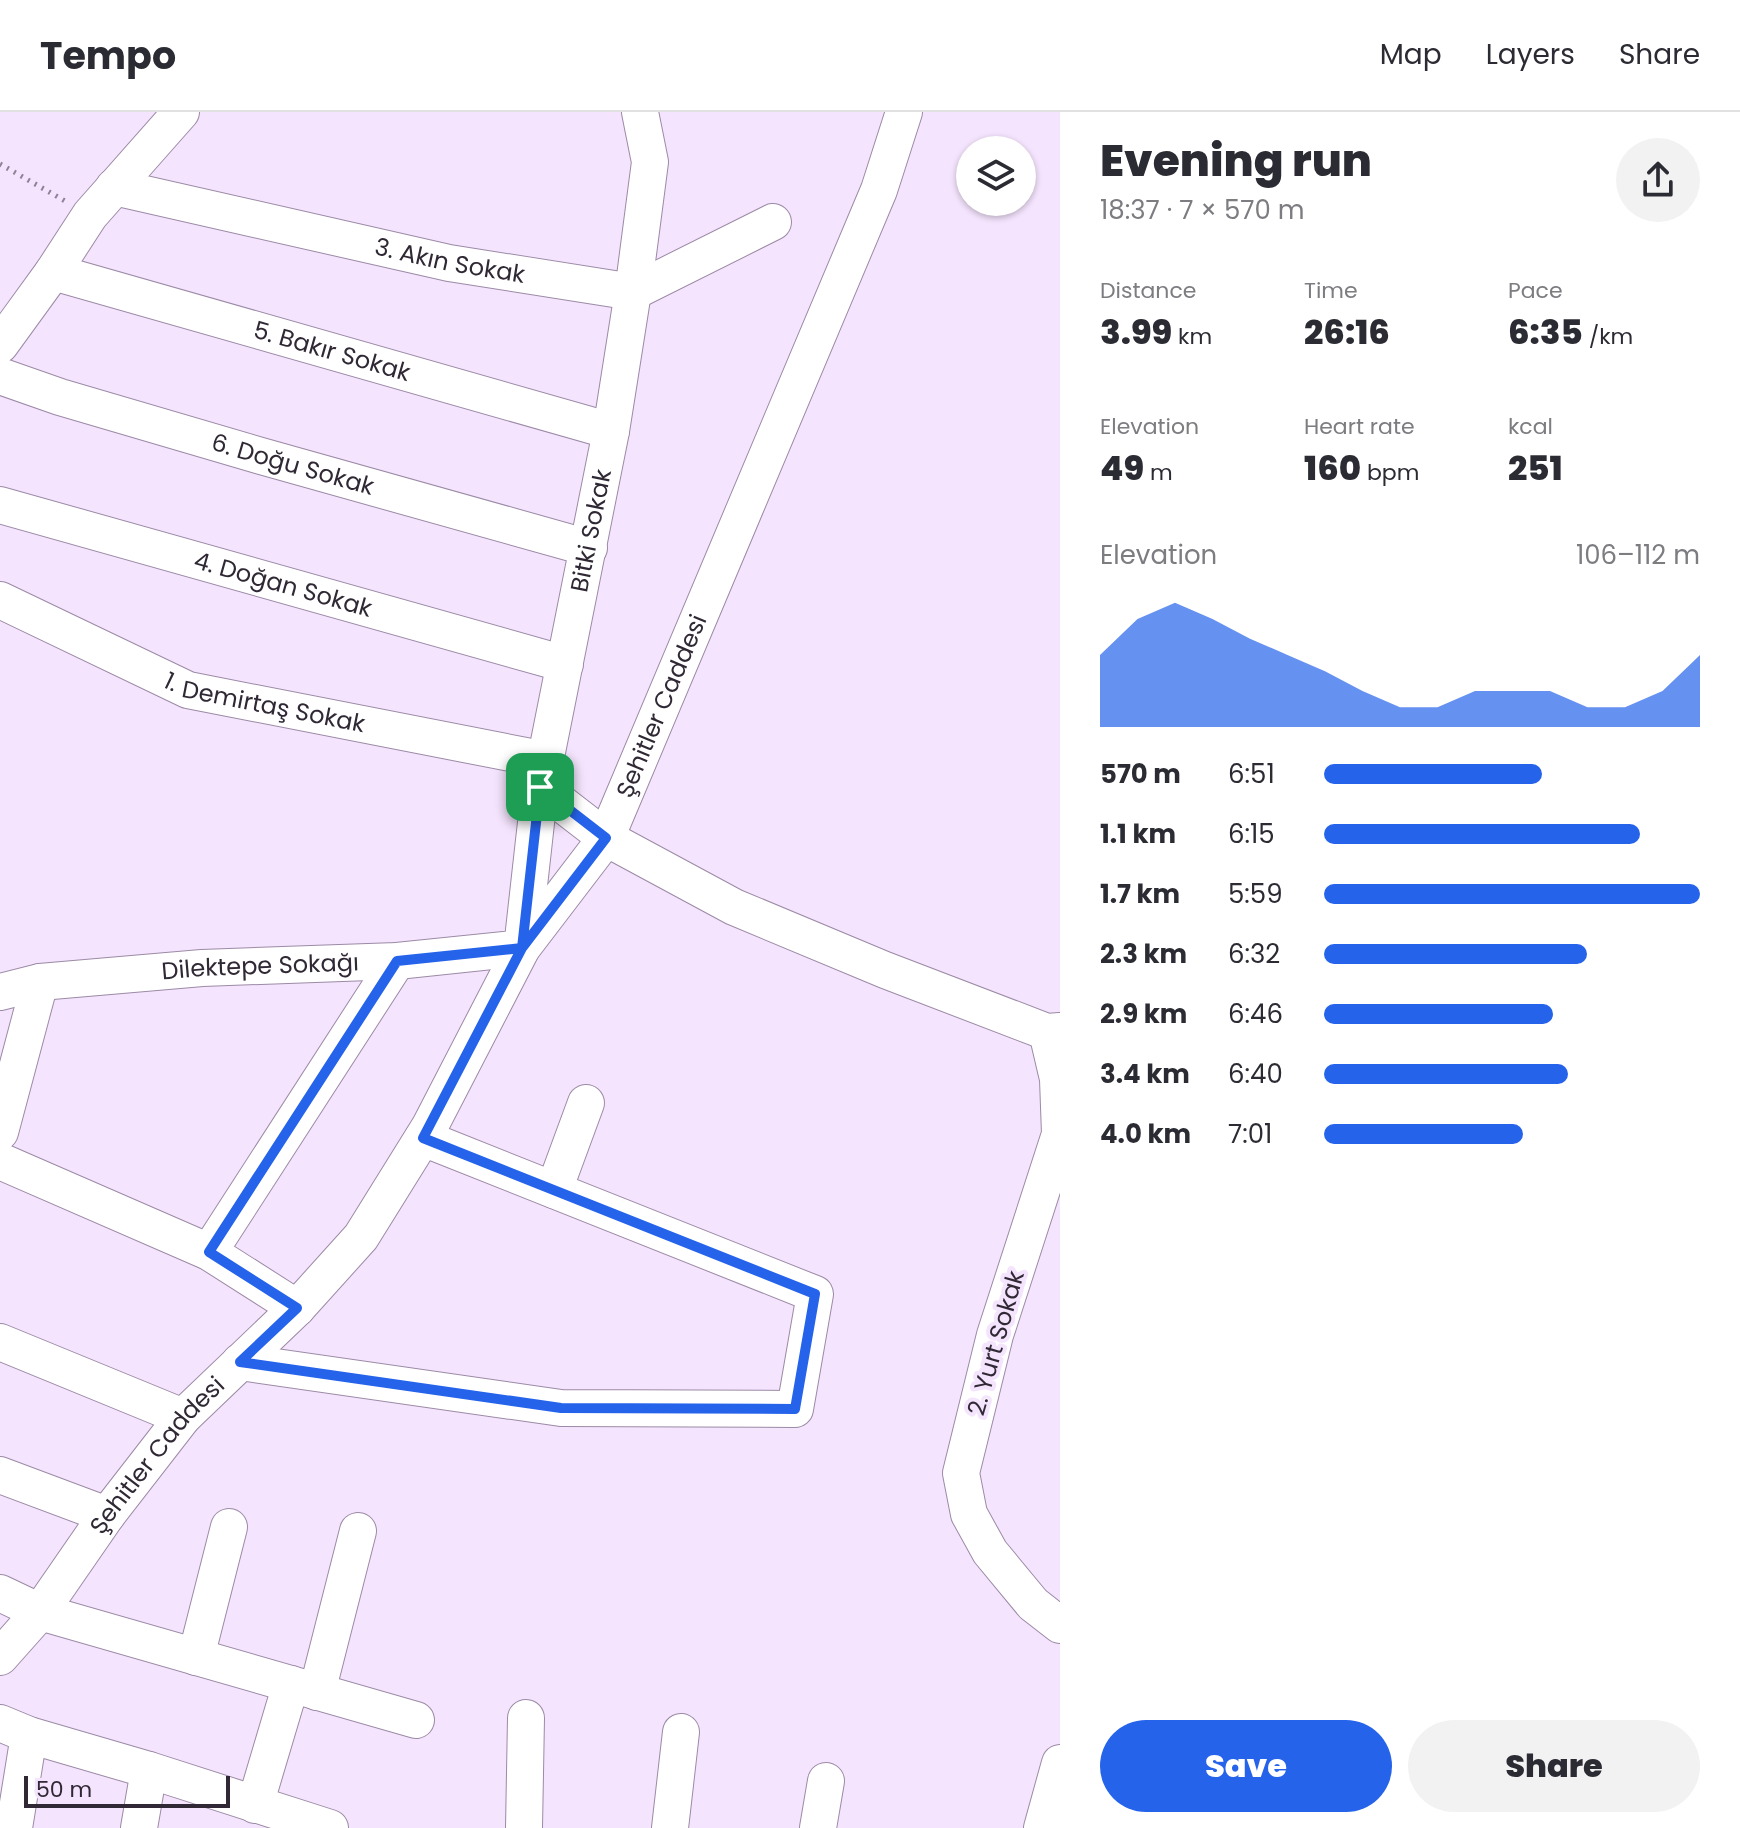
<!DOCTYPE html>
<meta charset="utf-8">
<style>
:root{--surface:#fff;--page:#f2f2f3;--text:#2b2b33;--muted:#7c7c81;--line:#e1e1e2;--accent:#2563eb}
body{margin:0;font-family:Poppins,sans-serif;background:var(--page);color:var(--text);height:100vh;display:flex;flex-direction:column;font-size:30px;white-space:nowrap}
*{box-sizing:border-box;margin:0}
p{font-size:26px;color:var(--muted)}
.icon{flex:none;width:44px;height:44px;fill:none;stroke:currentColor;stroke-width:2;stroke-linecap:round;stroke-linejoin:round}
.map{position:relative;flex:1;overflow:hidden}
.drawer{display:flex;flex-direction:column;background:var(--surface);width:680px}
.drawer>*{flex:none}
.controls{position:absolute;left:956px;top:24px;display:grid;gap:16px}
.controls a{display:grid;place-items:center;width:80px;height:80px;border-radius:50%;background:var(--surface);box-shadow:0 2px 6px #0004;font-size:40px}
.scale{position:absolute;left:24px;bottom:20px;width:206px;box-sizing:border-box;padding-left:8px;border:4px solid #302935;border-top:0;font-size:22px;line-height:28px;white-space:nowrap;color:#302935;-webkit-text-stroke:6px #f4e4fd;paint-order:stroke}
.pin{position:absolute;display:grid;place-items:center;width:68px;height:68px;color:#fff;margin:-34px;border-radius:16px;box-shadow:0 4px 12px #0006}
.round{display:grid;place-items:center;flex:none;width:84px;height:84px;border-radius:42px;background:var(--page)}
.headline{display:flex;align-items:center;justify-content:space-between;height:136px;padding:0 40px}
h1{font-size:44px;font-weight:800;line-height:60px}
.stats{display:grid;grid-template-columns:repeat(3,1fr);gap:12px;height:136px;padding:8px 40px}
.stats div{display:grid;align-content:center}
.stats b{font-size:34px;font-weight:800}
.stats small{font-size:22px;font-weight:400}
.stats p{font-size:22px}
.chart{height:224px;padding:16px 40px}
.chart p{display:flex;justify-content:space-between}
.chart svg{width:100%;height:144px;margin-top:8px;fill:var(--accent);opacity:.7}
.primary-button{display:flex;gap:16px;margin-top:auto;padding:16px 40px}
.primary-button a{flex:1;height:92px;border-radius:48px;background:var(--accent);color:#fff;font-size:32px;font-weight:800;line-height:92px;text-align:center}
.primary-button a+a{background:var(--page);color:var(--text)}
ul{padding:0 40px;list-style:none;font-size:26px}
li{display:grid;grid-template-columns:128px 96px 1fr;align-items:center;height:60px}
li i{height:20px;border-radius:10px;background:var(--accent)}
header{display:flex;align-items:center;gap:48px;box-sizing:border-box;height:112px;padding:0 40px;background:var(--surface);border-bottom:2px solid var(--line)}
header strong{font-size:38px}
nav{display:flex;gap:44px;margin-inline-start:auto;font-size:28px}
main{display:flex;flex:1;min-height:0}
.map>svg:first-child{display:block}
</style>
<header>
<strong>Tempo</strong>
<nav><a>Map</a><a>Layers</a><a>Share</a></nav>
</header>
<main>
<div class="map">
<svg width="1060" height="1716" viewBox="0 0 1060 1716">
<rect width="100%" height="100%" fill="#f4e4fd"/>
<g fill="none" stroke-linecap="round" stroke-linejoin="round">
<g stroke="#9c8aa6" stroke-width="38">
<g id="minor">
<path id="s1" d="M114,75L449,151L633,180L773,110"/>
<path id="s2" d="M53,160L611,319"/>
<polyline points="0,233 53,160 90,103 181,0"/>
<path id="s3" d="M0,264L60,285L261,344L589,436"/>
<path id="s4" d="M0,393L565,552"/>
<path id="s5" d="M0,488L188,578L546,648"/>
<polyline points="540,675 606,726 734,795 885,858 1047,920 1060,919"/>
<path id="s6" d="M0,880L40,870L202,856L397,849L522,836L540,675L611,319L633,180L650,50L640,0"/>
<polyline points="1047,920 1058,967 1060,1022 995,1223 961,1361 969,1402 990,1440 1033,1492 1060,1513"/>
<polyline points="0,1020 40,870"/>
<polyline points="0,1049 209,1140 297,1196"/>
<polyline points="554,1078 586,991"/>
<polyline points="209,1140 397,849"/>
<polyline points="0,1230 183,1305"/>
<polyline points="240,1250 561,1296 795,1297 815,1182 423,1026"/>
<polyline points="0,1363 107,1403"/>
<polyline points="0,1481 40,1500 416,1608"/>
<path id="s7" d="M0,1545L40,1500L107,1403L183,1305L297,1196L361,1125L430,1014L522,836L606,726L879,78L904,0"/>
<polyline points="196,1545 229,1415"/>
<polyline points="317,1580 358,1419"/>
<polyline points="0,1611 29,1623 149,1658 330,1716"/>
<polyline points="255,1693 291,1572"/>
<polyline points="14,1716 29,1623"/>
<polyline points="139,1716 149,1658"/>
<polyline points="524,1716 526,1606"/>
<polyline points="670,1716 681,1620"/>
<polyline points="818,1716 826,1669"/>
<polyline points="1042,1716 1060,1651"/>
</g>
</g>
<polyline stroke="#8e8295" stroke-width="5" stroke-dasharray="2 6" stroke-linecap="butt" points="0,52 65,89"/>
<use href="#minor" stroke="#fff" stroke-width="36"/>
</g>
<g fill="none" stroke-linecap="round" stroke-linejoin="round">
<g stroke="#fff" stroke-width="16">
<polyline id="route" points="540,675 522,836 397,849 209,1140 297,1196 240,1250 561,1296 795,1297 815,1182 423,1026 522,836 606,726 540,675"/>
</g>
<use href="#route" stroke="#2563eb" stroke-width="10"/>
</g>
<g text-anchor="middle" stroke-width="8" stroke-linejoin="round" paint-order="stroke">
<g font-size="24" fill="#302935" stroke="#f4e4fd">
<text dy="8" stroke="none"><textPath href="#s1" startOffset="344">3. Akın Sokak</textPath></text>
<text dy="8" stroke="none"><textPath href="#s2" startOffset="290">5. Bakır Sokak</textPath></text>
<text dy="8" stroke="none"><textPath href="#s3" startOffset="306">6. Doğu Sokak</textPath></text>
<text dy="8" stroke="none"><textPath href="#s6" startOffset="948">Bitki Sokak</textPath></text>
<text dy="8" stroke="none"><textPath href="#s4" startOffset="294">4. Doğan Sokak</textPath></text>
<text dy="8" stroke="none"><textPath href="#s5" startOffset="286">1. Demirtaş Sokak</textPath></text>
<text dy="8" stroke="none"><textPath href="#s7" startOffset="1168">Şehitler Caddesi</textPath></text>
<text dy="8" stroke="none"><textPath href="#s6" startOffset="262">Dilektepe Sokağı</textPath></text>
<text transform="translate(996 1231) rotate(-74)" y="8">2. Yurt Sokak</text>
<text dy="8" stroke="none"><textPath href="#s7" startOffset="256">Şehitler Caddesi</textPath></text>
</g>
</g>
</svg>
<div class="controls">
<a><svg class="icon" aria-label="layers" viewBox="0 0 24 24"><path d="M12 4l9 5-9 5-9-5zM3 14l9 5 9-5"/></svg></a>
</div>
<div class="scale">50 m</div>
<div class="pin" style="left:540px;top:675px;background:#1e9e55"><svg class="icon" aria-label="arrive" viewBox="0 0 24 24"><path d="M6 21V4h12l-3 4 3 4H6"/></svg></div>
</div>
<section class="drawer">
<div class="headline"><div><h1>Evening run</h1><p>18:37 · 7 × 570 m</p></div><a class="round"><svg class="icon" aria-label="share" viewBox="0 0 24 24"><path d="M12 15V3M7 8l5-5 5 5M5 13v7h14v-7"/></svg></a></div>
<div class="stats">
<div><p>Distance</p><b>3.99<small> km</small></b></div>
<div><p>Time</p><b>26:16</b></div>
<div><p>Pace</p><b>6:35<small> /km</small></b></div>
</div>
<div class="stats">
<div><p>Elevation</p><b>49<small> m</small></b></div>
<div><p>Heart rate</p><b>160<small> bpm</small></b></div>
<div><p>kcal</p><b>251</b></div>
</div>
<div class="chart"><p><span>Elevation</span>106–112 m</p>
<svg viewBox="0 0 160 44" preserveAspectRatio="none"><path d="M0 44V22L10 11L20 6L30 11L40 17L50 22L60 27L70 33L80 38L90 38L100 33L110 33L120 33L130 38L140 38L150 33L160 22V44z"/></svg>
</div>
<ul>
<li><b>570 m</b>6:51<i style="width:58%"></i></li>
<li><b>1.1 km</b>6:15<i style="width:84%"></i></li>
<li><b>1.7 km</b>5:59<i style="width:100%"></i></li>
<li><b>2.3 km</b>6:32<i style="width:70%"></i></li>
<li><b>2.9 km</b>6:46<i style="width:61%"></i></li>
<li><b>3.4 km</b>6:40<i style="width:65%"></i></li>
<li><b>4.0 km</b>7:01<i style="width:53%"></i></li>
</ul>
<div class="primary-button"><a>Save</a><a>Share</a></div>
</section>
</main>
